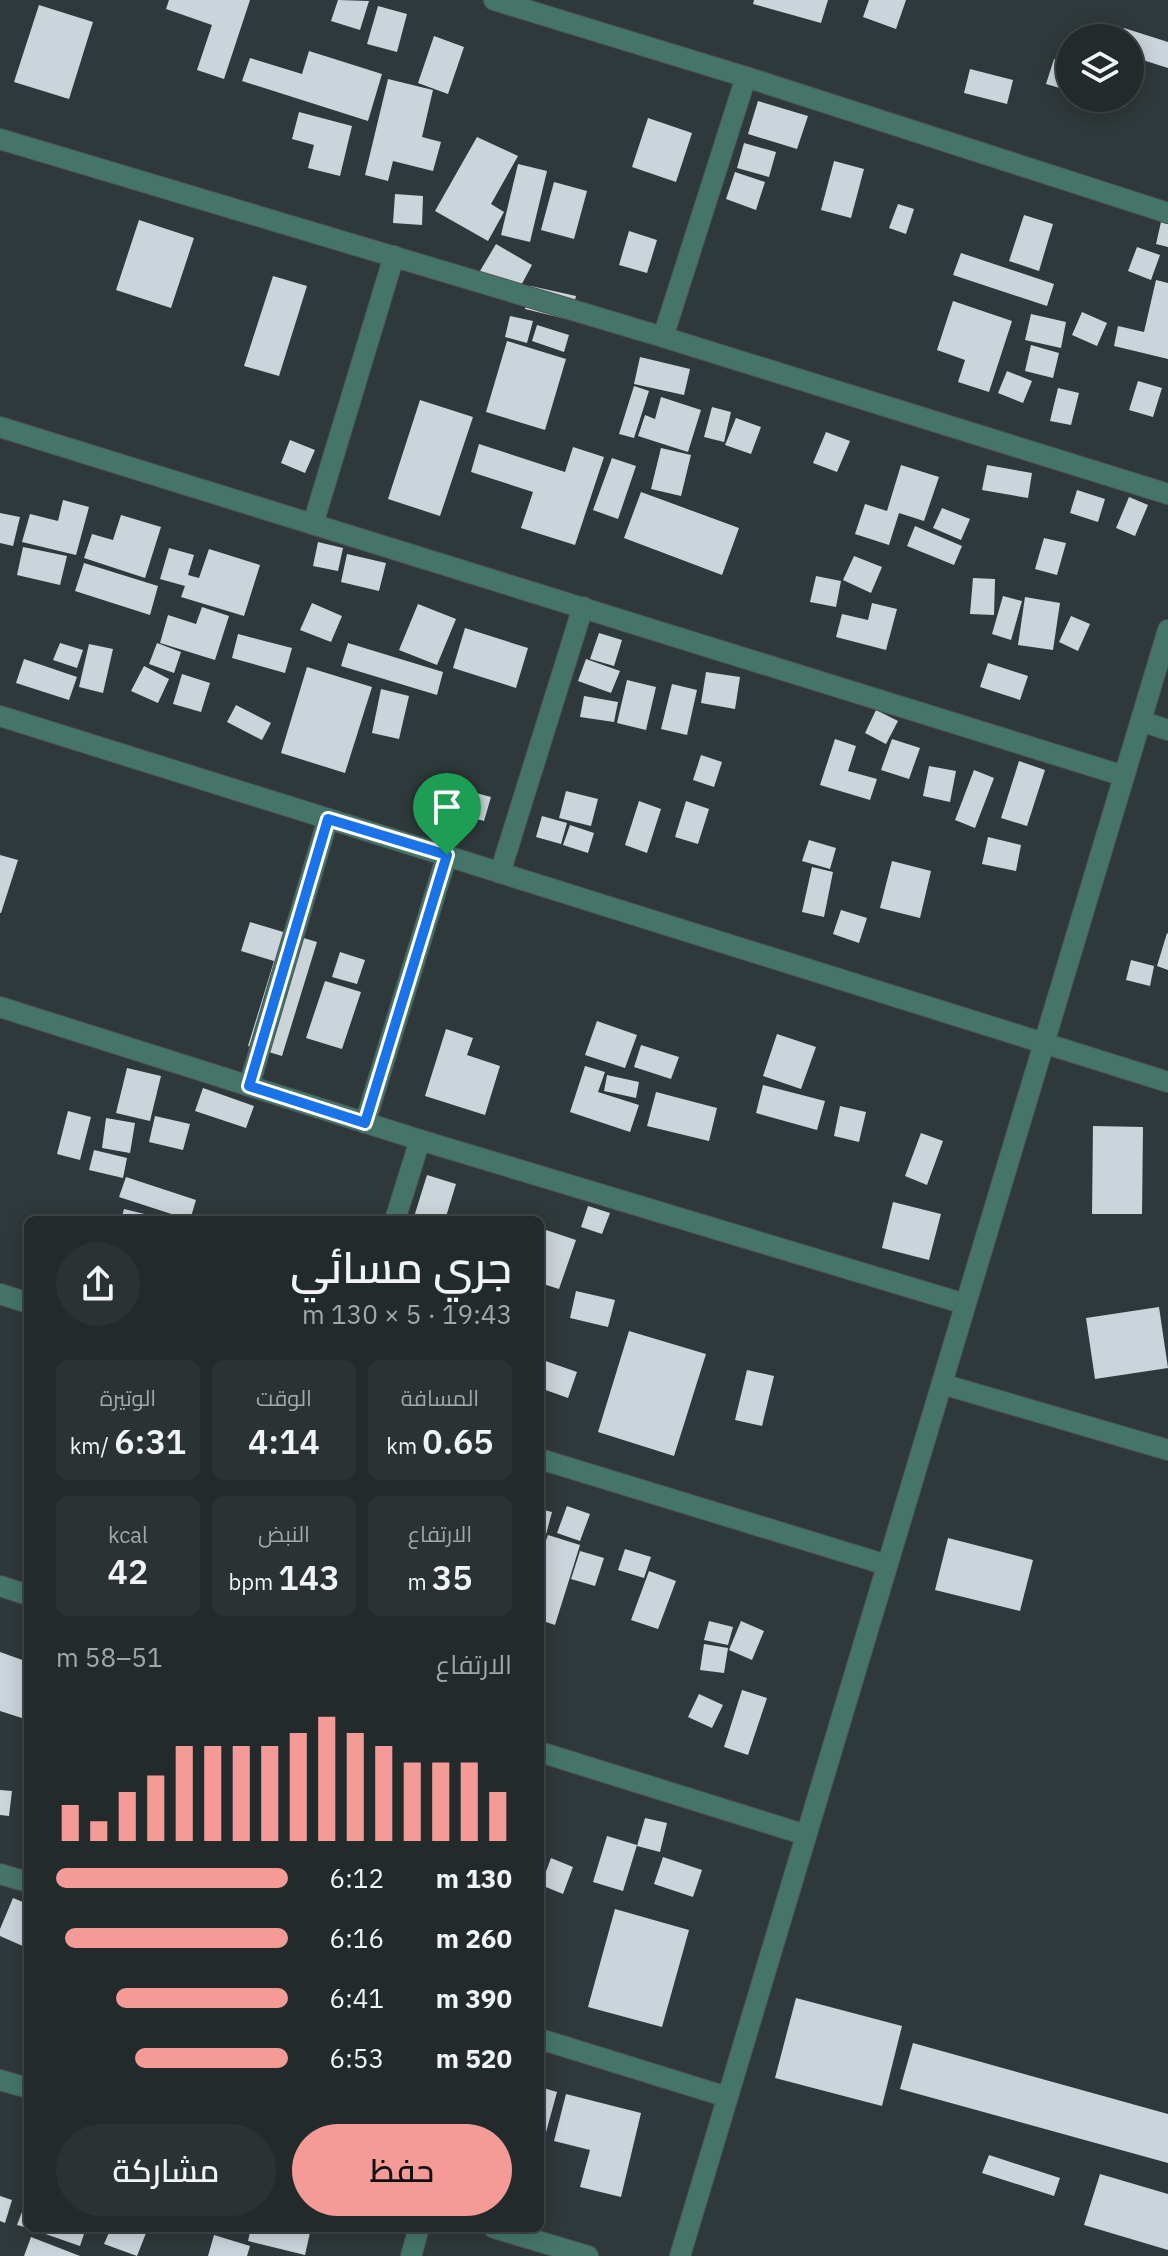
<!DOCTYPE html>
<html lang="ar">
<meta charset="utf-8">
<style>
:root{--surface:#232a2c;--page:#2b3234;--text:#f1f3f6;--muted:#a3a7a9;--line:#404648;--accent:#f59b97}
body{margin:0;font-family:"IBM Plex Sans",Cairo,sans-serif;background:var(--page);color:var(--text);direction:rtl;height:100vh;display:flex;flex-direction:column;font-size:30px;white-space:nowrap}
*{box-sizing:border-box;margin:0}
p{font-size:26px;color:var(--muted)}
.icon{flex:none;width:44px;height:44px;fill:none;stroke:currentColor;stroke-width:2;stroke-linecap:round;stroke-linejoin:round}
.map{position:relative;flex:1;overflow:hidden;direction:ltr}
.side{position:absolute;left:24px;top:1216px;width:520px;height:1016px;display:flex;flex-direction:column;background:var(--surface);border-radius:12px;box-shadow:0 4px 20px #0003,0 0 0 2px var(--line);direction:rtl}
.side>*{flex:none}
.controls{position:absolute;left:1056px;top:24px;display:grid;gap:16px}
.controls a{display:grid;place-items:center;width:88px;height:88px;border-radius:50%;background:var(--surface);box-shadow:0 4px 20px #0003,0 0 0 2px var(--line);font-size:40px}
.pin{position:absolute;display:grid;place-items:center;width:68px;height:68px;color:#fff;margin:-82px -34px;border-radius:50% 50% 50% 0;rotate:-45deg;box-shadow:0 0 8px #0007}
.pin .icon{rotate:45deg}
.round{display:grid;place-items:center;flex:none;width:84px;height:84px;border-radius:42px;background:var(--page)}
.head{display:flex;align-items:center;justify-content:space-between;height:136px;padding:0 32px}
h1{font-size:44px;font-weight:600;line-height:60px}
.figures{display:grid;grid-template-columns:repeat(3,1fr);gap:12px;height:136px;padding:8px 32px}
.figures div{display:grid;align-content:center;border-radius:12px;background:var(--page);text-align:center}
.figures b{font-size:34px;font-weight:600}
.figures small{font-size:22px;font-weight:400}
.figures p{font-size:22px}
.chart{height:224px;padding:16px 32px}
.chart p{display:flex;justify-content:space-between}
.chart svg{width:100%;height:144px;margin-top:8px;stroke:var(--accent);stroke-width:6}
.action{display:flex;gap:16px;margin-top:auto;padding:16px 32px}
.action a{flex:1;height:92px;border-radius:48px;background:var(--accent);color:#111;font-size:32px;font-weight:600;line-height:92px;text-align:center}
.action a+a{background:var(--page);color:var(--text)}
ul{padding:0 32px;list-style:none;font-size:26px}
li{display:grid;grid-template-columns:128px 96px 1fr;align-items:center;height:60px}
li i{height:20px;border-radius:10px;background:var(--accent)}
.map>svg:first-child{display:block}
</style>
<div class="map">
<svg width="1168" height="2256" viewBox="0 0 1168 2256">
<rect width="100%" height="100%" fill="#2f383a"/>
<g fill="#cbd4db">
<polygon points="169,0 250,0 224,79 197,70 212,25 166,9"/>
<polygon points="338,0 369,1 360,30 331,21"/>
<polygon points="754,0 828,0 821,23 753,4"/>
<polygon points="869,0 906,0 896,29 863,17"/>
<polygon points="39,5 93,22 69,99 14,82"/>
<polygon points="378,6 407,14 397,52 367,44"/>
<polygon points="1124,28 1168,42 1168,68 1130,56 1130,38 1121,38"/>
<polygon points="434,36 464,47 448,94 418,83"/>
<polygon points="309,51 382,74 368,121 242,81 250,58 302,74"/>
<polygon points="1054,59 1070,64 1070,91 1046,84"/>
<polygon points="970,69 1013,80 1007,104 964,93"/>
<polygon points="388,79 433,90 422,137 441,142 433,171 393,161 388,181 365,175"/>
<polygon points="758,101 808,116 797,149 748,134"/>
<polygon points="299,112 352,126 340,176 308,168 314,145 292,139"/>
<polygon points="648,118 692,133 676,182 632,167"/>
<polygon points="477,137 518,156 491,204 504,212 488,241 435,211"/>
<polygon points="744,143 776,152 769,177 737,168"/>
<polygon points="834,161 864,169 851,218 821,210"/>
<polygon points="518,164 547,171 530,242 501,235"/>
<polygon points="735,172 765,182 756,210 726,199"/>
<polygon points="554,182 587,191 574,239 541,230"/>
<polygon points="395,194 423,196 422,225 393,223"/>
<polygon points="898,204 914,209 906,234 889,228"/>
<polygon points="1024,215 1053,224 1039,271 1009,261"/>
<polygon points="139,220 194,238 171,308 116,290"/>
<polygon points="1161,222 1168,224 1168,247 1156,244"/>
<polygon points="629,231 657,240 647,273 619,265"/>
<polygon points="496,244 532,265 517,293 480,271"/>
<polygon points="1137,247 1160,255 1151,280 1128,271"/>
<polygon points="961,253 1054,284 1047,306 953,275"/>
<polygon points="273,276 307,286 279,376 244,366"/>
<polygon points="1156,280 1168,283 1168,359 1114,346 1118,326 1144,332"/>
<polygon points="531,286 576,296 570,320 525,309"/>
<polygon points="953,301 1012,321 989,392 958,382 965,360 937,350"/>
<polygon points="1082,312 1107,323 1097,346 1072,335"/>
<polygon points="1031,314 1066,322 1061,348 1025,340"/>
<polygon points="510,316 533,321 527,343 505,337"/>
<polygon points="537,325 569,335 564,352 532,341"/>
<polygon points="507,341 566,359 545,430 486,412"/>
<polygon points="1031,345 1059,353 1053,378 1025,371"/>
<polygon points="640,357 690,369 684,395 634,384"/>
<polygon points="1007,371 1032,381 1023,403 998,393"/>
<polygon points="1138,381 1162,388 1153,417 1129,410"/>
<polygon points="634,386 649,391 634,438 619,434"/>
<polygon points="1058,388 1079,393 1071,425 1050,421"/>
<polygon points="661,397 701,410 688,452 638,436 645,415 655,419"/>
<polygon points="420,400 473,417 440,516 388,499"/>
<polygon points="712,407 731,412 724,442 704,437"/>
<polygon points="736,418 761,427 751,454 725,445"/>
<polygon points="826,432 850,441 837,472 813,463"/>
<polygon points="290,440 315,450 305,473 281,463"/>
<polygon points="479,444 565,472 573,447 604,457 575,545 521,528 533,492 471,472"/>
<polygon points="661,448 691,455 681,496 651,489"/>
<polygon points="612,458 636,466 618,519 593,510"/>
<polygon points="901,465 939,477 924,521 899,513 889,545 855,534 865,504 887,511"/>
<polygon points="987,465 1032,473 1028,498 982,490"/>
<polygon points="1077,490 1105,499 1098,522 1070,513"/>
<polygon points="641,492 739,528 722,575 624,538"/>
<polygon points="1129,497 1148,505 1135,536 1116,528"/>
<polygon points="63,500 89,507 76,555 22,542 30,514 58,521"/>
<polygon points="942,508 970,519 961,540 933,528"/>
<polygon points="0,513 20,517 13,546 0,543"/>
<polygon points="121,515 161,527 145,578 84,558 92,534 113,540"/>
<polygon points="915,526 962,546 954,565 907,546"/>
<polygon points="1044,538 1066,543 1057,575 1035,569"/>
<polygon points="318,542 343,548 338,571 313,566"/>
<polygon points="23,547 67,556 60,585 17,575"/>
<polygon points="169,548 194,555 188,575 199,578 209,549 260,565 244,616 181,597 185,586 160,579"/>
<polygon points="347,554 386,563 379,591 341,582"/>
<polygon points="854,556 882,567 871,593 843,580"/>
<polygon points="84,563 158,586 150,615 75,591"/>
<polygon points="816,576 841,581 836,607 810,602"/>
<polygon points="973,578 995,579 994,615 970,614"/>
<polygon points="1003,596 1022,601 1011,640 992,634"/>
<polygon points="1025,597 1060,603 1053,650 1018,645"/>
<polygon points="312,603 342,616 331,642 300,630"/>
<polygon points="872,603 897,609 886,650 836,637 842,614 868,620"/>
<polygon points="418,604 456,619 437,665 399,650"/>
<polygon points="202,607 229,616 215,660 160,643 168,615 196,624"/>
<polygon points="1071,616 1090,624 1078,651 1059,642"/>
<polygon points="465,628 528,648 516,688 453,668"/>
<polygon points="599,633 622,640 614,666 590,659"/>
<polygon points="238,634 292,648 285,673 232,658"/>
<polygon points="60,643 83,650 77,668 53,660"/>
<polygon points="157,643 181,652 174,673 149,664"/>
<polygon points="348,643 443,672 437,695 341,666"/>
<polygon points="89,644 113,649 103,693 79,687"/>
<polygon points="24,659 77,677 69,700 16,683"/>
<polygon points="586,659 620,671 611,693 578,681"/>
<polygon points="988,663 1028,676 1020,700 980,687"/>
<polygon points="144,666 169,679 158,703 131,691"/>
<polygon points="307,667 372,687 345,773 281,753"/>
<polygon points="706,672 740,677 735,709 701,703"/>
<polygon points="182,674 210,683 201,712 173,704"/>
<polygon points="627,680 656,687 646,730 617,723"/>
<polygon points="672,684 697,690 687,735 661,729"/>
<polygon points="381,689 409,696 399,739 372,733"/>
<polygon points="584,696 618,702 614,722 580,717"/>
<polygon points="236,705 271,723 262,740 227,722"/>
<polygon points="876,710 898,721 886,744 865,733"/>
<polygon points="835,739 856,746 848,771 877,779 870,800 820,785"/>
<polygon points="892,739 920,748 909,779 881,770"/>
<polygon points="701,755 722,762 714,787 693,780"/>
<polygon points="1019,761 1045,770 1027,826 1001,818"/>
<polygon points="929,766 956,771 950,802 923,796"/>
<polygon points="974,770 994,778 975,828 955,820"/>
<polygon points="465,790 491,797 484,821 459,814"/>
<polygon points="566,791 598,799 591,826 559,818"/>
<polygon points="639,801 661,809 647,853 625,845"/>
<polygon points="686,801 709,809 698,844 675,837"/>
<polygon points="542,816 567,823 561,844 536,837"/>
<polygon points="570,825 594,833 588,853 563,845"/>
<polygon points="988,837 1021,845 1016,871 982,864"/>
<polygon points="809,840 836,848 830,869 802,861"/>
<polygon points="0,855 18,860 1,913 0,913"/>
<polygon points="892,861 931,871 920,918 880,908"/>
<polygon points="812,867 833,872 824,917 802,912"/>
<polygon points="841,910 867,918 859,943 833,934"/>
<polygon points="250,922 317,942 282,1056 248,1046 274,961 241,951"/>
<polygon points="1167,933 1168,934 1168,970 1157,966"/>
<polygon points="340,952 365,960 357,984 332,977"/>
<polygon points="1131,960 1154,966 1150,986 1126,980"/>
<polygon points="325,981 361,992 342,1049 306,1038"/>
<polygon points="597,1021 637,1035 625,1068 585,1055"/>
<polygon points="446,1029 473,1038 467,1055 500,1066 485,1115 425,1096"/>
<polygon points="777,1034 816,1047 801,1089 763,1076"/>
<polygon points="641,1045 679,1057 671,1079 634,1067"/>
<polygon points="585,1066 605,1072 598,1092 639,1105 630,1132 570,1112"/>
<polygon points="127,1068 161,1076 150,1121 116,1113"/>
<polygon points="607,1075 639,1082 636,1098 604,1091"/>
<polygon points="763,1085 825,1101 817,1130 756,1113"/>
<polygon points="203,1088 254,1106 246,1128 195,1111"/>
<polygon points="656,1092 717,1108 709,1141 647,1126"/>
<polygon points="840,1106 866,1112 859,1142 834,1136"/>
<polygon points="68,1111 91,1117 80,1160 57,1154"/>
<polygon points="155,1116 190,1124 183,1150 149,1142"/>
<polygon points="106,1118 135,1123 130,1153 102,1148"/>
<polygon points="1093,1126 1143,1127 1142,1214 1092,1214"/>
<polygon points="921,1133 943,1141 927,1185 905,1176"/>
<polygon points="94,1150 127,1158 123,1178 89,1170"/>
<polygon points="427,1175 456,1184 445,1220 413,1220"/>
<polygon points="126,1177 196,1200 190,1220 119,1197"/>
<polygon points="893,1202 941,1214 929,1260 882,1248"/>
<polygon points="588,1206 610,1213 602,1234 581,1227"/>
<polygon points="124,1209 165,1219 165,1220 121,1220"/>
<polygon points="540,1228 576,1240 559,1289 540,1283"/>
<polygon points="576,1291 615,1300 608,1327 570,1318"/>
<polygon points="1159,1307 1168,1368 1095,1379 1086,1318"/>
<polygon points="629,1331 706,1354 674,1456 598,1432"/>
<polygon points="540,1359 577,1372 568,1398 540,1388"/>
<polygon points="747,1370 774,1376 762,1426 735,1420"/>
<polygon points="567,1506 590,1514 580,1541 557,1533"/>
<polygon points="540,1509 552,1512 544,1542 540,1541"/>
<polygon points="548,1535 580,1545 555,1625 540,1620 540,1557"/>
<polygon points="948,1538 1033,1560 1020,1611 935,1590"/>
<polygon points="625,1549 651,1557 644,1578 618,1570"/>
<polygon points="580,1551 604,1558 595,1586 571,1579"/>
<polygon points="649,1571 676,1581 658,1629 631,1620"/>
<polygon points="709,1621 733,1627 728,1645 704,1640"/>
<polygon points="741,1621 764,1631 752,1660 729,1650"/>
<polygon points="704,1644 728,1648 724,1673 700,1670"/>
<polygon points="0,1652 28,1662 28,1720 0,1711"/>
<polygon points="742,1690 767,1698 748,1755 724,1747"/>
<polygon points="699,1694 723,1705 712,1728 688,1717"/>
<polygon points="0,1790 12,1791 9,1816 0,1815"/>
<polygon points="645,1818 667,1823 660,1852 637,1846"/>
<polygon points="607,1836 637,1845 623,1891 593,1882"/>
<polygon points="663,1857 702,1870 693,1897 654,1884"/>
<polygon points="551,1858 573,1867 563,1894 541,1885"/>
<polygon points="13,1898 28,1904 28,1941 25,1947 0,1936 0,1929"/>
<polygon points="615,1909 689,1930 662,2027 588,2007"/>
<polygon points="796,1998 902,2026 882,2106 775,2078"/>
<polygon points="913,2043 1168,2114 1168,2163 900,2089"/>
<polygon points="540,2087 557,2092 545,2136 540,2135"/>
<polygon points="566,2094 641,2113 621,2197 580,2187 590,2150 554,2141"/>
<polygon points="989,2155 1060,2178 1054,2196 982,2173"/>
<polygon points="1100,2174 1168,2194 1168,2250 1084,2225"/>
<polygon points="0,2196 12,2200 5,2223 0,2221"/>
<polygon points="28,2196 28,2228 17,2225"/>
<polygon points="28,2228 86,2228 80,2246"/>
<polygon points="111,2228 148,2228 137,2256 104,2244"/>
<polygon points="251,2228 311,2228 305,2255 248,2241"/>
<polygon points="214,2235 250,2246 247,2256 208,2256"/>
<polygon points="31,2237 80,2256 24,2256"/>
</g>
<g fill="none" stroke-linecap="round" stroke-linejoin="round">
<g stroke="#4c5456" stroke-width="22">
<g id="minor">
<polyline points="494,0 746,77 1168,213"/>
<polyline points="0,139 663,337 1168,494"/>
<polyline points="663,337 746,77"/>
<polyline points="0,427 1124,776"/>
<polyline points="313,524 394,256"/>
<polyline points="0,716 1168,1082"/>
<polyline points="1141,721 1168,730"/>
<polyline points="500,873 583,607"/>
<polyline points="0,1007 420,1140 965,1304"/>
<polyline points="249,1086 328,819"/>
<polyline points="365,1123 447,855"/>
<polyline points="395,1220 420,1140"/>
<polyline points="0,1294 28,1303"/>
<polyline points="942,1384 1168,1450"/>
<polyline points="540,1459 887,1565"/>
<polyline points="0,1586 28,1595"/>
<polyline points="540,1752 806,1835"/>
<polyline points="0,1874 28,1882"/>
<polyline points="540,2039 727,2097"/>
<polyline points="0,2080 28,2088"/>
<polyline points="494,2228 588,2256"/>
<polyline points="411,2256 419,2228"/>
<polyline points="680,2256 1168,630"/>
</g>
</g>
<use href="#minor" stroke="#457569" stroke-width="20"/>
</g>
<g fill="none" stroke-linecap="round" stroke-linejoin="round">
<g stroke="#fff" stroke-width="16">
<polygon id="route" points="328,819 447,855 365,1123 249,1086"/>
</g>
<use href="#route" stroke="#1a73e8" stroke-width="10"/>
</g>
</svg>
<div class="controls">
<a><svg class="icon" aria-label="layers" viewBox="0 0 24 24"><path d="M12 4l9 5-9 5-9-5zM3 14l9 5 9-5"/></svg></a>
</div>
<div class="pin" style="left:447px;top:855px;background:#1e9e55"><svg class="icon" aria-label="arrive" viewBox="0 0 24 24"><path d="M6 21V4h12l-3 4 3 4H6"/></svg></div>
<section class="side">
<div class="head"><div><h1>جري مسائي</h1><p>19:43 · 5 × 130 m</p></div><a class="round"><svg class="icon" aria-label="share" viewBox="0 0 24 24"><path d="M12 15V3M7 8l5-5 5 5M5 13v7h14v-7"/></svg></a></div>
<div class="figures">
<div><p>المسافة</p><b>0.65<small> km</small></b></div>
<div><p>الوقت</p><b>4:14</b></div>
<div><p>الوتيرة</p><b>6:31<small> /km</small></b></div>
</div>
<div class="figures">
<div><p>الارتفاع</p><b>35<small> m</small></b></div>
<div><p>النبض</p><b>143<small> bpm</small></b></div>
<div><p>kcal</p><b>42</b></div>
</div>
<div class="chart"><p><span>الارتفاع</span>51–58 m</p>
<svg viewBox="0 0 160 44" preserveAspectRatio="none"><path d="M5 44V33M15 44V38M25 44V29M35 44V24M45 44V15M55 44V15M65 44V15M75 44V15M85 44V11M95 44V6M105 44V11M115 44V15M125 44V20M135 44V20M145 44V20M155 44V29"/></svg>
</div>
<ul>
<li><b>130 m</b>6:12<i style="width:100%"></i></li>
<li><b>260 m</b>6:16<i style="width:96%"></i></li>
<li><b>390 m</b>6:41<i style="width:74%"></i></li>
<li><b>520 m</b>6:53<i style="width:66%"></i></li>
</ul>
<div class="action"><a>حفظ</a><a>مشاركة</a></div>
</section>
</div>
